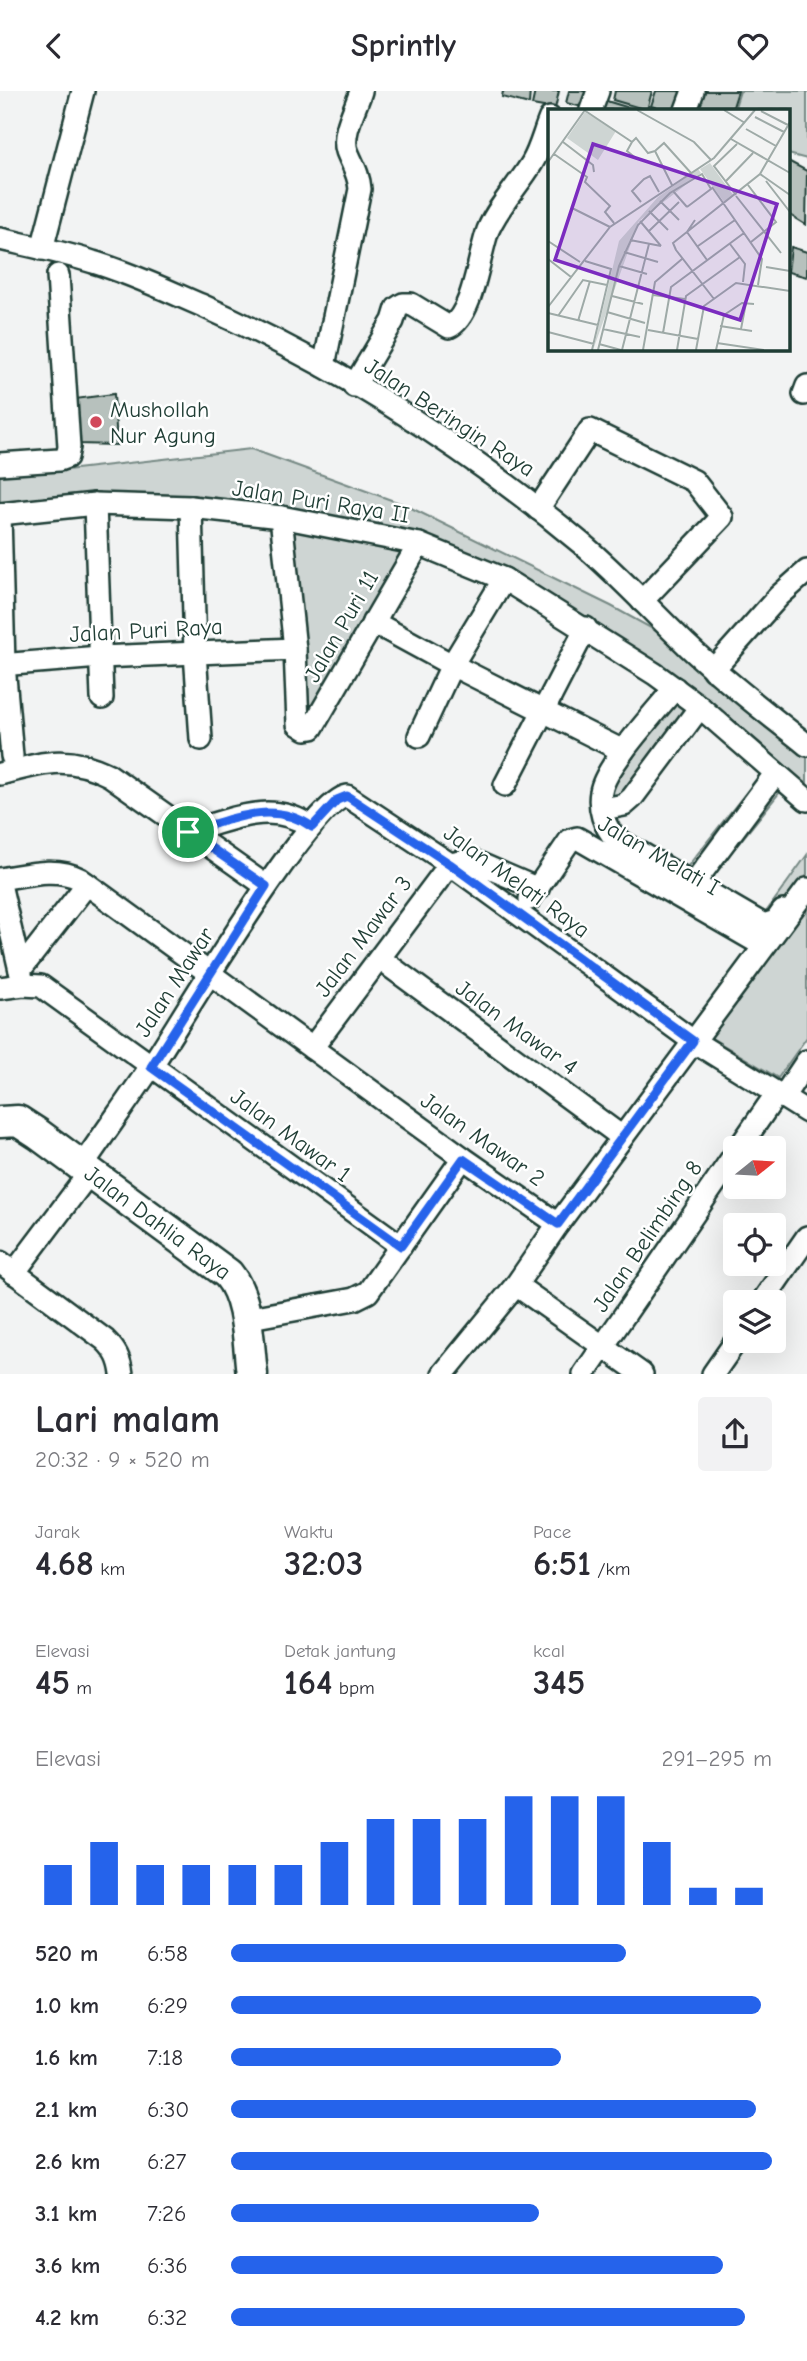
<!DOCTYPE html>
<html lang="id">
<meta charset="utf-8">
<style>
:root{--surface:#fff;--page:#f2f2f3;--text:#2b2b33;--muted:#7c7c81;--accent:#2563eb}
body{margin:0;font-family:"Comic Neue",sans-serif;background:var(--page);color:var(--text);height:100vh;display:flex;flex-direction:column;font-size:26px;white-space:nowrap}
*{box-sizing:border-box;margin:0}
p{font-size:23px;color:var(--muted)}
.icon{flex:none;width:38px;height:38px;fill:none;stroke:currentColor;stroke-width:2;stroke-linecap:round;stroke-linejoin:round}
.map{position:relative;height:1283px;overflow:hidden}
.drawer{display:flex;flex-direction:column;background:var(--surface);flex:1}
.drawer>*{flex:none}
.needle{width:46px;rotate:72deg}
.fabs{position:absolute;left:723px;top:1045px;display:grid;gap:14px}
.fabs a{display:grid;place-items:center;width:63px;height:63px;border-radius:7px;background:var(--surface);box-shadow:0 7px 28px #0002;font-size:35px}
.pin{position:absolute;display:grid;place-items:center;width:60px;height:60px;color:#fff;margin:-30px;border:4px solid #fff;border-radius:50%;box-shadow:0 2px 7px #0007}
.round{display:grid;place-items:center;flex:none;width:74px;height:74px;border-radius:7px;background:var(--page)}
.head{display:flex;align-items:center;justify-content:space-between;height:119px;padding:0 35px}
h1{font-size:38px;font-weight:700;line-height:52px}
.stats{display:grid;grid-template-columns:repeat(3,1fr);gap:10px;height:119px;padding:7px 35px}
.stats div{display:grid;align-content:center}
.stats b{font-size:35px;font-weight:700}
.stats small{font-size:19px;font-weight:400}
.stats p{font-size:19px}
.chart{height:196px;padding:14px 35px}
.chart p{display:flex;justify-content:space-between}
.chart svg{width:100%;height:126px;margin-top:7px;stroke:var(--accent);stroke-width:6}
ul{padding:0 35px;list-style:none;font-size:23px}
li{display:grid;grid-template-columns:112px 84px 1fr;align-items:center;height:52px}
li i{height:18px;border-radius:9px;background:var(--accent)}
header{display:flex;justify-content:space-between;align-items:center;height:91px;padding:0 35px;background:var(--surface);font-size:32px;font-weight:700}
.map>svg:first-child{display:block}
</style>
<header><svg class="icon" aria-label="back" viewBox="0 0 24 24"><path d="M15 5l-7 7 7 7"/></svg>Sprintly<svg class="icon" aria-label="heart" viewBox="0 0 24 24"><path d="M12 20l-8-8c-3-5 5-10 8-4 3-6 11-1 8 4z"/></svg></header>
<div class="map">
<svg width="807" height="1283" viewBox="0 0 807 1283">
<rect width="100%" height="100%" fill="#f2f3f3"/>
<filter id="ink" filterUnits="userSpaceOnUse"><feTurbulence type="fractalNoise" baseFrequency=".0143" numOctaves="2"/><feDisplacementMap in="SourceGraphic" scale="14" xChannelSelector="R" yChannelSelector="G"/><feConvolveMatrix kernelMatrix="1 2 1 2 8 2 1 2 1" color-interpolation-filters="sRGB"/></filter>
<g filter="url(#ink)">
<g fill="#ced5d3" stroke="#768984" stroke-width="2">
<polygon points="740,0 807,0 807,68 788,63 788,19 734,19"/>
<polygon points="251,358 405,414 611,515 671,548 807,663 807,703 527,492 282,420 0,413 0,382 67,379"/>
<polygon points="287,432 411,454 310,633 302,631"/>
<polygon points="675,600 697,616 624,712 604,717 609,688"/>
<polygon points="764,679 784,696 706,793 684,780"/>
<polygon points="807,764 807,784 772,831 761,828"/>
<polygon points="807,815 807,946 778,987 710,946"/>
</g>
<g fill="#b7c1bd" stroke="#1f3d34" stroke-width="2">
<polygon points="503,0 530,0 529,13 502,6"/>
<polygon points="535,0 559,0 555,18 532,14"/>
<polygon points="569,0 592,0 587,17 566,12"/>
<polygon points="615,0 652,0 647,19 613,9"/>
<polygon points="656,0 689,0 684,19 664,19 651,15"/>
<polygon points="702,0 738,0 732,19 696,19"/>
<polygon points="600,8 636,19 598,19"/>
<polygon points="788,70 807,80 806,134 788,123"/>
<polygon points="791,156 807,161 807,186 788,181"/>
<polygon points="114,303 117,354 77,353 75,308"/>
</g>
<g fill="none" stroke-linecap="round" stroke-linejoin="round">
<g stroke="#1f3d34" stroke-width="26">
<g id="street">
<polyline points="591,19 598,0"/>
<polyline points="686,19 693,0"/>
<path d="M0,148C31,155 62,161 93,171C130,182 166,199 201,214C338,275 467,357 582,453C620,485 653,522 689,556C726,591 767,622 807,654"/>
<polyline points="42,158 83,0"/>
<path d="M324,275L360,98C359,83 352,73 347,60C341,42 356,17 361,0"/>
<path d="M354,295L393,230L397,217L403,213H411L449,236C473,225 479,163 488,139C498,115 519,94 532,72C540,59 544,41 550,27"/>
<polyline points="804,303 807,295"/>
<polyline points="0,373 59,369 67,366 69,356 58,184"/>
<polyline points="95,413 102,607"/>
<polyline points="191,416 195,562 201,648"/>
<polyline points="538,418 590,339 694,390 722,426 642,510"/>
<polyline points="0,423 95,413 191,416 281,426 419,453 504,488 655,583 700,616 807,709"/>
<polyline points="0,423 4,574 12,665"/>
<polyline points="281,426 295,558 298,633 306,638 312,637 315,632 419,453"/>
<polyline points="373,531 452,574 623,660"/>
<polyline points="0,574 100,566 295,558"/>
<polyline points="713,579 779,505 807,480"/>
<path d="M675,597C657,619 604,676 601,701C598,717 604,735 615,747L764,834L776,830L783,820"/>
<polyline points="419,645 452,574 504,488"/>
<path d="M0,683C43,672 67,663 109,684L266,795"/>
<polyline points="505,694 586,537"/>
<polyline points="603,718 624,714 632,707 700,616"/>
<path d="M188,741C230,729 272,708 311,736"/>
<path d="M0,788C26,784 56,775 80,788L463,1067L558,1133"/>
<polyline points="694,792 775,683"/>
<polyline points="0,793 22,888"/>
<polyline points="530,808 570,749 577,747 764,855"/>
<polyline points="380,868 622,1046"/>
<polyline points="20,879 87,793"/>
<polyline points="0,897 23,894 41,895 401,1155"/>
<polyline points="312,957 450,773 471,769 538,798"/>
<polyline points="783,1006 807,970"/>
<polyline points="739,1057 777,1002"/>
<path d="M82,1075C105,1041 129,1008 152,974C180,932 310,711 347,705L450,773L693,950L807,1021"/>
<path d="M0,1171L105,1249C116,1260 120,1268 122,1283"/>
<polyline points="14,1182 90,1081"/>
<polyline points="516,1194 642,1283"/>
<polyline points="762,1211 807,1146"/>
<polyline points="245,1228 354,1208 368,1201 463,1067"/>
<polyline points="443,1283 516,1194 558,1133 807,798"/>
<polyline points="584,1283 735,1063"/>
<polyline points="713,1283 736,1250"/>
</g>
</g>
<g stroke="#1f3d34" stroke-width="35">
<g id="secondary">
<path id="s1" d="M0,1031L18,1030L38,1043L228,1183C249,1208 248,1251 252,1283"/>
</g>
</g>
<use href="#street" stroke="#fff" stroke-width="21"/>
<use href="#secondary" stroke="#fff" stroke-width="30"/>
</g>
</g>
<g fill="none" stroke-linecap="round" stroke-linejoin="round" filter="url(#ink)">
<g stroke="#fff" stroke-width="14">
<path id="route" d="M347,705L450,773L693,950L558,1133L463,1068L401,1155L151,976L266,795L188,741C230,729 272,708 312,736L337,709Z"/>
</g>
<use href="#route" stroke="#2563eb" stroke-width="9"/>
</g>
<circle fill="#d1495b" stroke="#fff" stroke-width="2.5" cx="96" cy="331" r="7"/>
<g text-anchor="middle" stroke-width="5" stroke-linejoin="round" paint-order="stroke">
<g font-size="23" fill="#1f3d34" stroke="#fff" text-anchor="start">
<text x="110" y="326">Mushollah<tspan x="110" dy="26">Nur Agung</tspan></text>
</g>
<g font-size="23" fill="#1f3d34" stroke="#fff">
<text transform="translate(450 326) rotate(33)" y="8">Jalan Beringin Raya</text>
<text transform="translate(321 410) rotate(9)" y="8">Jalan Puri Raya II</text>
<text transform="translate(341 535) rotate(-60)" y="8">Jalan Puri 11</text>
<text transform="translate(146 539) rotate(-3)" y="8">Jalan Puri Raya</text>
<text transform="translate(659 764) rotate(30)" y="8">Jalan Melati I</text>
<text transform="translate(517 790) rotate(36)" y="8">Jalan Melati Raya</text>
<text transform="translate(363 845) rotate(-53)" y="8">Jalan Mawar 3</text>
<text transform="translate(174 891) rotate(-57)" y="8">Jalan Mawar</text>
<text transform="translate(517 936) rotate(36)" y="8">Jalan Mawar 4</text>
<text transform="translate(291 1044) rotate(36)" y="8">Jalan Mawar 1</text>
<text transform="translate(483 1048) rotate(35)" y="8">Jalan Mawar 2</text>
<text dy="8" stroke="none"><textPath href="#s1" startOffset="191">Jalan Dahlia Raya</textPath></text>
<text transform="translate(647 1145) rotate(-56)" y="8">Jalan Belimbing 8</text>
</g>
</g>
<g transform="translate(548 18)">
<rect width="242" height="242" fill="#f2f3f3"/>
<path d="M37,3L68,22L50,51L19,29ZM162,54L185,86L176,93L152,60ZM150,60L153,64L91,112L45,241L71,132L110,88Z" fill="#ced5d3"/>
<path fill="none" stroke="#9eaaa7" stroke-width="2" d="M36,1L84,33L88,29L100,44L107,42M89,1L146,33L163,51M176,1L197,14M213,2L240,16M207,8L236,23M198,20L228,37M183,30L242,64M15,33L45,56L46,63M84,33L79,42L89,50M107,42L116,34L143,64M107,42L124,76M6,45L39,68L37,73L62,97L57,103L66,114M0,53L37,1M212,65L242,86M178,72L205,44M218,72L242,103M200,76L228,113L203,133M164,78L214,150L210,176M125,82L139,98M188,86L166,57L189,35M188,87L233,144M112,92L131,111M93,93L84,82L96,70L102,67L111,83M24,99L62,118M101,102L120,121M147,111L139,123L159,151M92,112L113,137M101,122L131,93M82,131L113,137M0,132L32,153M182,135L197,155L195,173M150,137L187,111M128,141L125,134L212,65L242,13M128,141L166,190M76,143L110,153M0,150L23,168M37,152L63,160L44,241M71,157L99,165M218,158L242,162M68,171L103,181M105,186L137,190M64,187L95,195M0,198L62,118L166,49L207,1M59,203L97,214M0,204L50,216M10,207L35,171L59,176M30,212L42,172M172,217L204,222M55,220L92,228M193,220L198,194M100,221L150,230M0,223L46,235M115,224L123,178L196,124M169,234L216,241M51,235L73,241M50,241L71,157L90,116L122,84L154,65L163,80L139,98M74,241L101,135M95,241L107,173L134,150M129,241L138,187L192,148M148,241L156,197L188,174L242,182M168,241L176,206L194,194L206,195"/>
<path fill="#7b2cbf" fill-opacity="0.15" stroke="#7b2cbf" stroke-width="3.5" d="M45,35L229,95L192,211L7,151Z"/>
<rect width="242" height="242" fill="none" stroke="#1f3d34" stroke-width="3.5"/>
</g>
</svg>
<div class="fabs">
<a><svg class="needle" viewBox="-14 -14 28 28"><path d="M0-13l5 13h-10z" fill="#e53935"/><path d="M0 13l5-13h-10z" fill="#7c7c81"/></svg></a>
<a><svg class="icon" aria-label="locate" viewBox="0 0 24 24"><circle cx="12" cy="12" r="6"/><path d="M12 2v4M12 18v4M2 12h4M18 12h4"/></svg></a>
<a><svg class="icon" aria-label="layers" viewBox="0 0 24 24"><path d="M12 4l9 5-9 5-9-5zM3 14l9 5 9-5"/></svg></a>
</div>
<div class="pin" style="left:188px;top:741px;background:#1e9e55"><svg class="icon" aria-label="arrive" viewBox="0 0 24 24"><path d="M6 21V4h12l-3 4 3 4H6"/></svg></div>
</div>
<section class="drawer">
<div class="head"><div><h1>Lari malam</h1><p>20:32 · 9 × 520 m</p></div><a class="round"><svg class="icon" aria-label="share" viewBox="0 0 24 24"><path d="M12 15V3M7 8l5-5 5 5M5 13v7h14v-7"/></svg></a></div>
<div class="stats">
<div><p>Jarak</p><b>4.68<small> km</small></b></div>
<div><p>Waktu</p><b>32:03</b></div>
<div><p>Pace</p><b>6:51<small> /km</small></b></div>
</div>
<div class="stats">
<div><p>Elevasi</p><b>45<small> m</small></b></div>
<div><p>Detak jantung</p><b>164<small> bpm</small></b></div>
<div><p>kcal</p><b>345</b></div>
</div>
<div class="chart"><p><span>Elevasi</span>291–295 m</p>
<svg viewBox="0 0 160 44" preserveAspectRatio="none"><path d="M5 44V30M15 44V22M25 44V30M35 44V30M45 44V30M55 44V30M65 44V22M75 44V14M85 44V14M95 44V14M105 44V6M115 44V6M125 44V6M135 44V22M145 44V38M155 44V38"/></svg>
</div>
<ul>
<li><b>520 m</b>6:58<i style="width:73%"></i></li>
<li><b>1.0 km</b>6:29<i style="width:98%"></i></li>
<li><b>1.6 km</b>7:18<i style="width:61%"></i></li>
<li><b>2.1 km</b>6:30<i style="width:97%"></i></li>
<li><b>2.6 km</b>6:27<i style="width:100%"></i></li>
<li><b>3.1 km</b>7:26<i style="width:57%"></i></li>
<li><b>3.6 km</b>6:36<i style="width:91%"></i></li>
<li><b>4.2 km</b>6:32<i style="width:95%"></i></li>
</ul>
</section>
